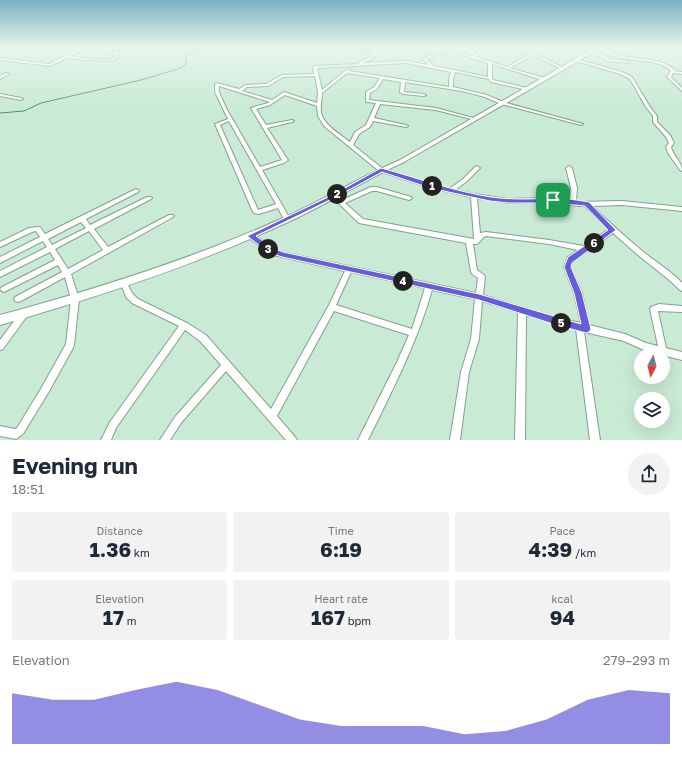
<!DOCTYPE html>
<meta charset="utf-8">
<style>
:root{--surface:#fff;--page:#f2f2f3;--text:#1f2937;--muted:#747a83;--accent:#665ed8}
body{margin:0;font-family:"Golos Text",sans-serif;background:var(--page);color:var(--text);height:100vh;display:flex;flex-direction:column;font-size:15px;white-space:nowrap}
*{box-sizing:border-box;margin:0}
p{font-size:13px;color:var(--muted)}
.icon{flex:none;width:22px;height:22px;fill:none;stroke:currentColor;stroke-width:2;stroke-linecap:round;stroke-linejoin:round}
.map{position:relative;height:440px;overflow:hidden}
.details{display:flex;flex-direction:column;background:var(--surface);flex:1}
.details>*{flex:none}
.needle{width:26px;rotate:187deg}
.buttons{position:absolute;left:634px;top:348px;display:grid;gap:8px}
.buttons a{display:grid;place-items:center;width:36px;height:36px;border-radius:50%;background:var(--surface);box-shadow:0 4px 16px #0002;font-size:20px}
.pin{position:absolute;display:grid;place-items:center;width:34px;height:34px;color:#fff;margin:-17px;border-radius:8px;box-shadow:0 2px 6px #0006}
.km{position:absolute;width:20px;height:20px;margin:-10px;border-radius:50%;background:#222;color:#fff;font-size:11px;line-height:20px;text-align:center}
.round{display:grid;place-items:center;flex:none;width:42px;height:42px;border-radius:21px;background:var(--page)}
.head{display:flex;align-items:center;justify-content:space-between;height:68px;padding:0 12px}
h1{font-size:22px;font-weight:700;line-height:30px}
.stats{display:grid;grid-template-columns:repeat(3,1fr);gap:6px;height:68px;padding:4px 12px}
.stats div{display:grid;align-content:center;border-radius:4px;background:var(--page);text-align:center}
.stats b{font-size:20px;font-weight:700}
.stats small{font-size:11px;font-weight:400}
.stats p{font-size:11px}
.chart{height:112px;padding:8px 12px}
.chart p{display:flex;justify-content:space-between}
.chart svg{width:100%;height:72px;margin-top:4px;fill:var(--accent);opacity:.7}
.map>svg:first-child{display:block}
</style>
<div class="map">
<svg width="682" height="440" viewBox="0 0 682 440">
<rect width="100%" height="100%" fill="#c9ead4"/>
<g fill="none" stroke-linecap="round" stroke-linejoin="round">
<polyline stroke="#608a6e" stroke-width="1" points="0,113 24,111 41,103 141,80 181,68 187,63 185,54 209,47"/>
<g stroke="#83a18d" stroke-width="2">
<g id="minor">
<polygon points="21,47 41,47 43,48 28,56 27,56 27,54 37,49 27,48 0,50 0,48"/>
<path d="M79,47C89,46 113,56 120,51C122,50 123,48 124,47H128L122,53L117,54L118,58L113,60L101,61L67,58L50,66L0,60V58L49,64L80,48ZM84,49L114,55L115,57C103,63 83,57 70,56Z"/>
<path d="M338,47L375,51L378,47H380L374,58L362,63L406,61L429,65L422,59L445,50L439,48V47H442L472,56L487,47H490L476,57L507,67L530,54L516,47C523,46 529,53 535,52V54L564,68L561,69L533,55L510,68L544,78V80H542L492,64V78L493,80L527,88V90L491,82L489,79L455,72L453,79V87L487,95L503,102L583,124L581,125L501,104L485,97L462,91L405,82L404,92L424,94L426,95L424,96L403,94L400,92L401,82L383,79L377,89L370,93L369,100L436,108L477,119L475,120L436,110L380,104L374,118L406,125L408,126L406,127L373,121L370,127L359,134L353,145L383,169L431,184L449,189L463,179L475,167L477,166L480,168L467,181L455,190L474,194L508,199L553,198L570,201L571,188L566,168L569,166L572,168L577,188L576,202L622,201L682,207V211L622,205L592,206C608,221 624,236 641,250C654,261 670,270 682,283V291L680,290L668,279L638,255L613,233L573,261L570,267L582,293L589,325L625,334L646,343L658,346L650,309L651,307L659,304L682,306V312L658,311L666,348L682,352V360L646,351L624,341L584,332L600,440H590L576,329L526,315L525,440H515L518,312L482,301L479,339L469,372L460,440H450L461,372L471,339L475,299L432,290C417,343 392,391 368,440H358L397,362L409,335L334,311L277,416L295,437L297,440H286L226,371L181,423L170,440H160L175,417L221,365L200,341L185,330L116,428L111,440H101L110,422L179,326L132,303L126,297L121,283L122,281L124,280L126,281L132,293L138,299L187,323L206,335L271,409L329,305L345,271L273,255L249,238L248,236L249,234H253L277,251L476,293L478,278L472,274L471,272L466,243L359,223L331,196L332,195H336L342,200L371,187H377L411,197L412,198L411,199L409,200L377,191H372L345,203L363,219L474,239L471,197L428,187L379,171L324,126L318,116L317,106L285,95L270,105L256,109L266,125L292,120L294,121L292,122L267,128L288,160L284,163L262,170L290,219L287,221H285L278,208L259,214L254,213L253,212L215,124L228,119L215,92V84L217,83L239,89L246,85L266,84L282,75L314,74L313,67L315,66L359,64V62L372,56L374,53L339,48ZM448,51L488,63V77L434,66L426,59ZM406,63L451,72L449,79V87L349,71L351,70L349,69L345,71L322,90L317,68ZM347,73L380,78L374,87L366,92V102L376,103L366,125L355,132L350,142C341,135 324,125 321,113C320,106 322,100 322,93ZM315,76L318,92L317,103L284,92L272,100L242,91L247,87L268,86L283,77ZM219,86L270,102L268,103L251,108L282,160L260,167L226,108L219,92ZM229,121L276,204L258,210L220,125ZM477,198L508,203L553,202L578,206H585L609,229L584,246L549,240L486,232L480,233ZM486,236L549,244L578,250L568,257L564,267L574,293L581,323L553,317L483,295L485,277L484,275L477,270L473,244H477L484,237ZM351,272L425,288L412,329L336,305Z"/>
<path d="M593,47H597C606,50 615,54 624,56C639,60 665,58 675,71L682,72V74L673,73L671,77L682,88V91L668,78L667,77L671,71C661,60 637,61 623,58C613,56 602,52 593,47Z"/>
<polygon points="587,51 601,54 610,59 627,61 629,62 627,63 608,61 599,56 586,53 585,52"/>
<path d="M576,59L622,72L632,77L650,107L657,116V122L670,135L674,143L671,147C673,156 682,162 682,171L680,170L668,153L666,147L669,143L666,137L653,122V116L646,107L630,79L620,74L576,61Z"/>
<polygon points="6,73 9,74 0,79 0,76"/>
<polygon points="0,94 21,98 23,99 21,100 0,96"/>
<path d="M136,189L138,190L139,191L138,192L86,219L90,225L147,197H151L152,198L151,199L94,229L108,247L169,215H173L174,216L173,217L71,274L79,299L74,345L73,348L48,393L23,434L16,439L0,436V426L15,429L17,428L42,387L66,344L71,299L65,277L21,301L18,302L15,301L14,299L15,297L62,272L58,265L4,292L2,291L0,289L2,287L55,260L50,252L0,277V271L47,247L43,241L0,263V257L40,237L36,231L32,232L0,247V242L29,228L38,227H40L45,234ZM81,222L86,228L52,245L48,239ZM89,231L103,250L68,269L55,249Z"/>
<polygon points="24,311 27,312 28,314 27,316 3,349 0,350 0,340 21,312"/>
</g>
</g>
<g stroke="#83a18d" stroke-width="2">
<path id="major" d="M594,47H598L579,61L404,162C364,180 328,204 288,222C196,265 98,297 0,325V315C97,289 192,259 283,218C323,200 360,177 400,160L575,59Z"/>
</g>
<use href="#minor" fill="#fff" fill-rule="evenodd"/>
<use href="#major" fill="#fff" fill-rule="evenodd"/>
</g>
<linearGradient id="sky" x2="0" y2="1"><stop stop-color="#7ab0c2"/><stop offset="0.44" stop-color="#e7f6ec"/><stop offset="1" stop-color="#e7f6ec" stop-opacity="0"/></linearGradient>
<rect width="682" height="108" fill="url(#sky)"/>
<path fill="#665ed8" stroke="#fff" fill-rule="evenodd" d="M381,168C418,178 453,191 491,197C524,202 557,195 589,202L616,230L572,263L571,267L582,293L591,329L589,332L586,333L553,324L479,300L282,257L268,252L247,236L332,195ZM382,172L430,188L490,201L508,203H553L585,206L608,230L568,257L564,267L574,293L581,324L479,294L283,252L273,248L256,236L336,197Z"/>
</svg>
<div class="buttons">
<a><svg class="needle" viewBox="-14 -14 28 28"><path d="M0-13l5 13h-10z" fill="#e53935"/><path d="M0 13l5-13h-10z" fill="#747a83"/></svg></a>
<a><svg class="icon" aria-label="layers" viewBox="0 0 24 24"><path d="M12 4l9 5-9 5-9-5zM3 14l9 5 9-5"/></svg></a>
</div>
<div class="pin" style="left:553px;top:200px;background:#1e9e55"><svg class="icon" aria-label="arrive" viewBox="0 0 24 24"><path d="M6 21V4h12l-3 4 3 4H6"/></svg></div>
<b class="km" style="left:432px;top:186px">1</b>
<b class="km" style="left:337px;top:194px">2</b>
<b class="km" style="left:268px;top:249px">3</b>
<b class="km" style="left:403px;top:281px">4</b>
<b class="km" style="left:561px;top:323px">5</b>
<b class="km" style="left:594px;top:243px">6</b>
</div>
<section class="details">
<div class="head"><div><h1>Evening run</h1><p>18:51</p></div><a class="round"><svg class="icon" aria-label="share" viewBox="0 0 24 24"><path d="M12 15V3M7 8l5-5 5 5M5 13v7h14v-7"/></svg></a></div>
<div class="stats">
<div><p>Distance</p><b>1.36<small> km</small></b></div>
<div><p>Time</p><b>6:19</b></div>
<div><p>Pace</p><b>4:39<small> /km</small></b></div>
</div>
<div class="stats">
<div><p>Elevation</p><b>17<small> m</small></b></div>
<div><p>Heart rate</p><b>167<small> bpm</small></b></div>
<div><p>kcal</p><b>94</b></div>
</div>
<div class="chart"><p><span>Elevation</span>279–293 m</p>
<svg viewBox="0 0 160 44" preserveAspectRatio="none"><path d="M0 44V13L10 17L20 17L30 11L40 6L50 11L60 20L70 29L80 33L90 33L100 33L110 38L120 36L130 29L140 17L150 11L160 13V44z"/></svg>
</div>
</section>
